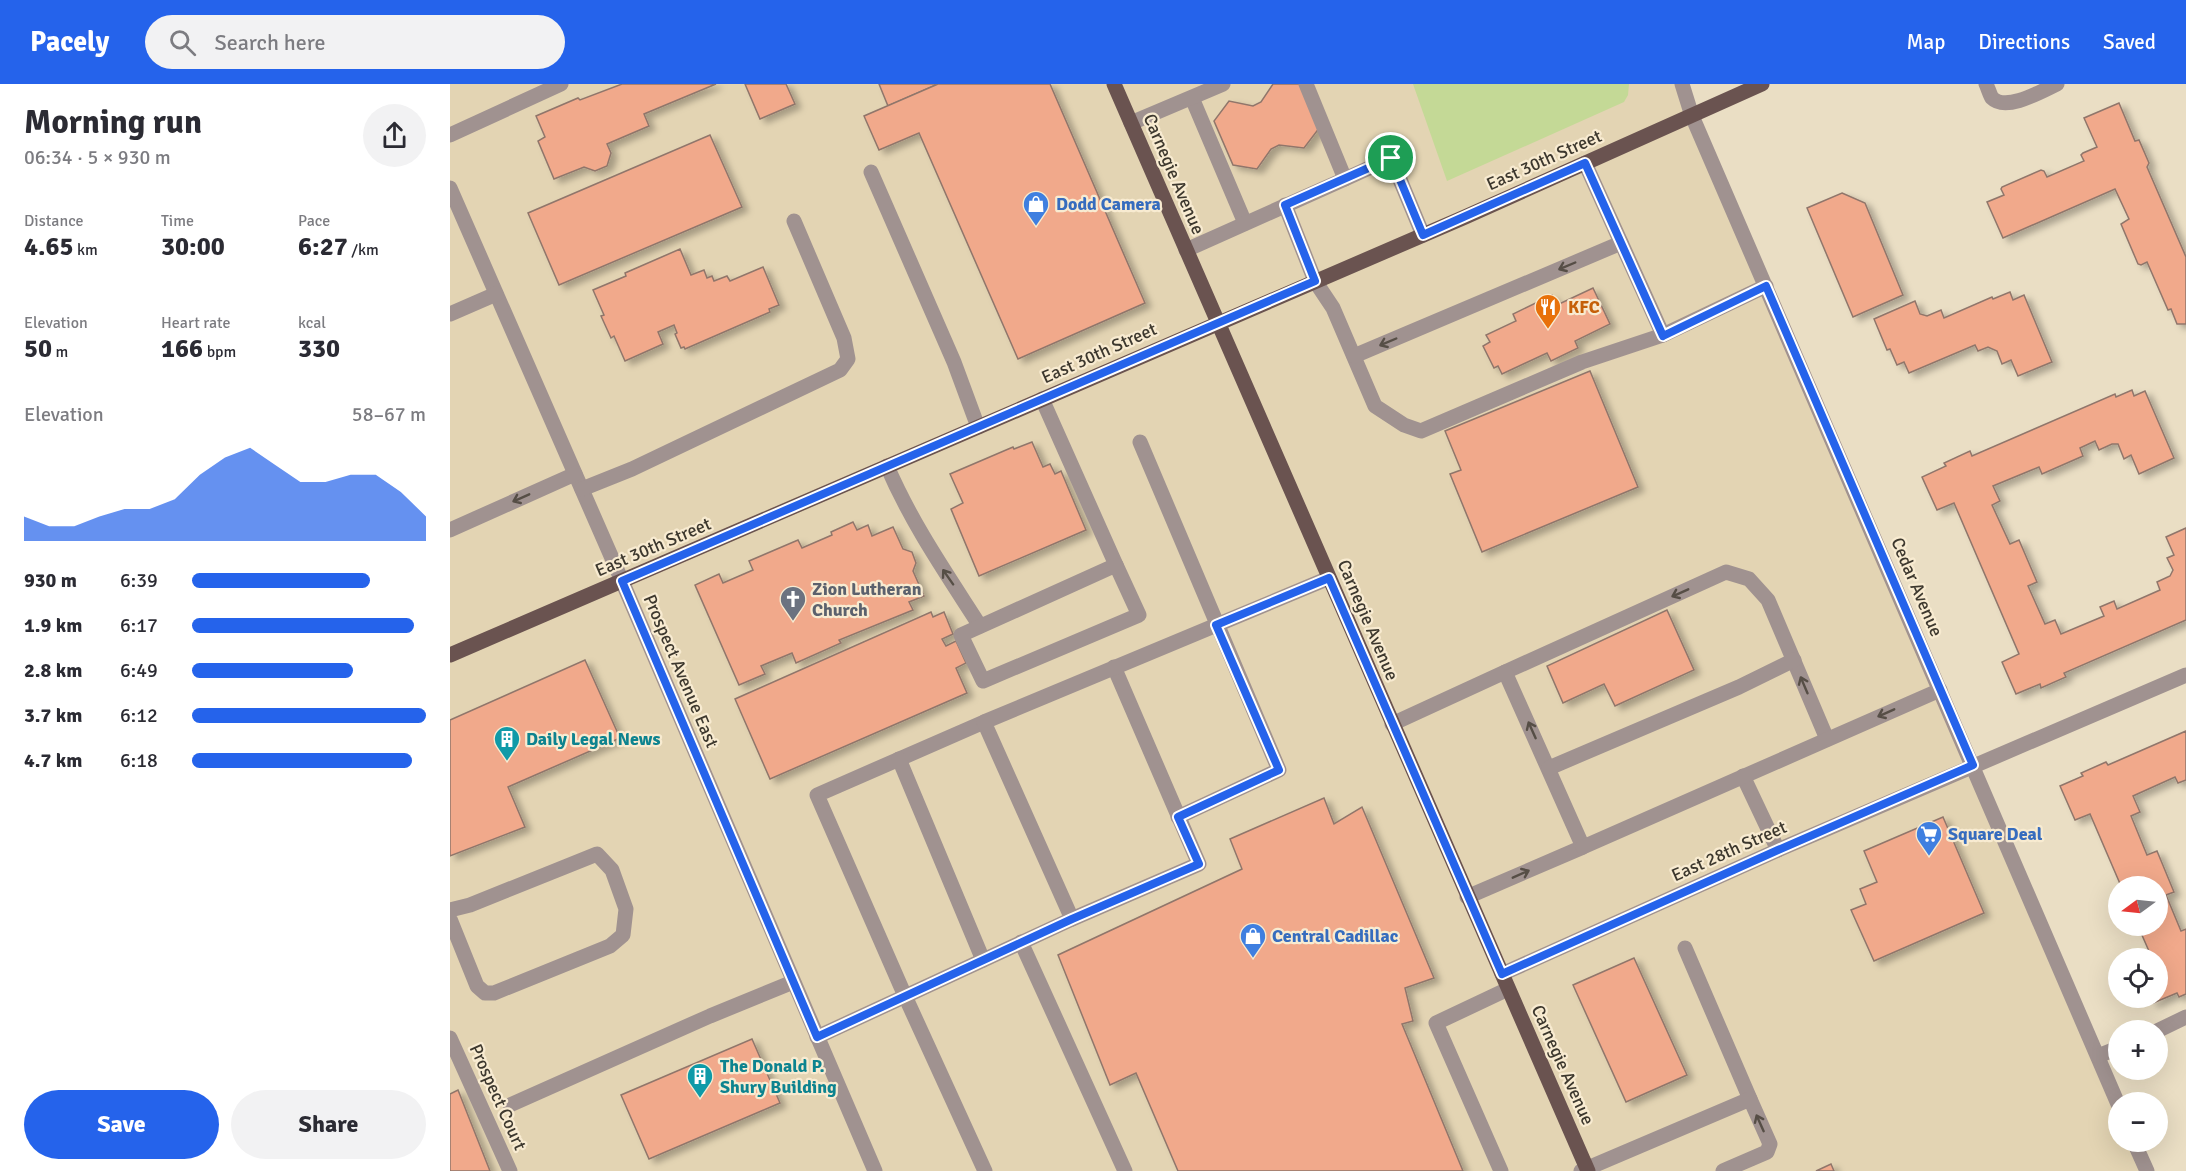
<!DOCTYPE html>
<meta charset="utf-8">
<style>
:root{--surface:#fff;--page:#f2f2f3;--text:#2b2b33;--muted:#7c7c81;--accent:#2563eb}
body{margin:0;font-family:Signika,sans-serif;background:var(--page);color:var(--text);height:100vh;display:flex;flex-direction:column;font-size:22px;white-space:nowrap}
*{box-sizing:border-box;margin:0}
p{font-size:20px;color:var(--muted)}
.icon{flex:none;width:33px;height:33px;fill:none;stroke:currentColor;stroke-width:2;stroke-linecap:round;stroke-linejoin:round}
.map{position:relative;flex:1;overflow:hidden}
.sheet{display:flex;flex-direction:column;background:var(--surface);width:450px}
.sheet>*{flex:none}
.needle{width:39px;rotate:255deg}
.fabs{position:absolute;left:1658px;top:792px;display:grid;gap:12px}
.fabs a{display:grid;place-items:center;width:60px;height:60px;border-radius:50%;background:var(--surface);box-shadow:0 6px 24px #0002;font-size:30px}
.pin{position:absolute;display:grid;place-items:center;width:51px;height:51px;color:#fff;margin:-26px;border:3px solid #fff;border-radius:50%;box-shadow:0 2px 6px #0007}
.round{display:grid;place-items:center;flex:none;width:63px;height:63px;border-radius:32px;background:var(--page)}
.summary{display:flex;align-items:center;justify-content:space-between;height:102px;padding:0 24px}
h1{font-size:33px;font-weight:700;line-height:45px}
.stats{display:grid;grid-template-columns:repeat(3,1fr);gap:9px;height:102px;padding:6px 24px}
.stats div{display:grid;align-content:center}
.stats b{font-size:26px;font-weight:700}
.stats small{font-size:16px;font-weight:400}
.stats p{font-size:16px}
.chart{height:168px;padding:12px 24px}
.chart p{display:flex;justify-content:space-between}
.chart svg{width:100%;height:108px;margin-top:6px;fill:var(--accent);opacity:.7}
.cta{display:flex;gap:12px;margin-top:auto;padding:12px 24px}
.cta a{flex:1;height:69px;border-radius:36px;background:var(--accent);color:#fff;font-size:24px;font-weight:700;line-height:69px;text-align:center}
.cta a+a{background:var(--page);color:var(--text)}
ul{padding:0 24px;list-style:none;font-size:20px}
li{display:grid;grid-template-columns:96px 72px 1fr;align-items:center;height:45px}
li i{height:15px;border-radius:8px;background:var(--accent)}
header{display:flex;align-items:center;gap:36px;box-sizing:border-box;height:84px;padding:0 30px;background:var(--accent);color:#fff}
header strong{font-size:28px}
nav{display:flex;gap:33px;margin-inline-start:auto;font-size:21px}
.search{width:420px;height:54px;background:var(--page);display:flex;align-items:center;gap:15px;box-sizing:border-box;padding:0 21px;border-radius:33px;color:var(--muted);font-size:22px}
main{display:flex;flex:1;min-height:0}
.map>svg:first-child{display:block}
</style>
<header>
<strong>Pacely</strong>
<div class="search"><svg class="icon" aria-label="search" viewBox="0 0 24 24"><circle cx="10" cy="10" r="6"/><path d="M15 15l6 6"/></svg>Search here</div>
<nav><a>Map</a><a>Directions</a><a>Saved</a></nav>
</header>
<main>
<section class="sheet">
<div class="summary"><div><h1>Morning run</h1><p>06:34 · 5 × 930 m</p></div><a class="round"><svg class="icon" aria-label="share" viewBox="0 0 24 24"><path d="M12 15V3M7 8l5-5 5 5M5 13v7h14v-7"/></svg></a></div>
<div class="stats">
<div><p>Distance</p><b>4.65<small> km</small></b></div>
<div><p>Time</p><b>30:00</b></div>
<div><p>Pace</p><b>6:27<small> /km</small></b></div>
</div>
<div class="stats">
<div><p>Elevation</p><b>50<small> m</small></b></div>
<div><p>Heart rate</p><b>166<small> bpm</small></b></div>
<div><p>kcal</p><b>330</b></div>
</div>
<div class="chart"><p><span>Elevation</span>58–67 m</p>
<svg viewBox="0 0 160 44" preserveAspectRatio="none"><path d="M0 44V34L10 38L20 38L30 34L40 31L50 31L60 27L70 17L80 10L90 6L100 13L110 20L120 20L130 17L140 17L150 24L160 34V44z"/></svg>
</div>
<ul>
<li><b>930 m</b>6:39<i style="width:76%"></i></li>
<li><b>1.9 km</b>6:17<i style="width:95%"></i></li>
<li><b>2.8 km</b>6:49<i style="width:69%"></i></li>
<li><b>3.7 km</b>6:12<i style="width:100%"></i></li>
<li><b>4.7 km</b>6:18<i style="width:94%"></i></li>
</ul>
<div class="cta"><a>Save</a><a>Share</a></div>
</section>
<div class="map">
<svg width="1736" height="1087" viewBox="0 0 1736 1087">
<defs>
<filter id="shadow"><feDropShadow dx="6" dy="4" stdDeviation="3" flood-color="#0004"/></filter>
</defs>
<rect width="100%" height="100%" fill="#eadec4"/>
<polygon fill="#e3d4b3" points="0,0 1232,0 1668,1020 1668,1058 1684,1058 1697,1087 0,1087"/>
<polygon fill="#c4d996" points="963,0 1179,0 1178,11 1174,18 997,97"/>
<g fill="#f1a98b" stroke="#90766b" stroke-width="1.5" filter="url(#shadow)">
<polygon points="172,0 266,0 194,30 199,42 157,60 161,69 157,82 145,87 134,83 104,95 88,57 95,53 86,32 128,14 130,16"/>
<polygon points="295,0 336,0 345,20 310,35"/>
<polygon points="429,0 488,0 438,22"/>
<polygon points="488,0 600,0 695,219 568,275 469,49 429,66 414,32"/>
<polygon points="823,0 851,0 870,43 854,64 829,61 821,65 807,85 783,81 764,37 779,17 803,22 811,18"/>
<polygon points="1669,19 1685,57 1689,56 1699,79 1697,83 1736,173 1736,240 1727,240 1721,225 1718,226 1697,178 1691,181 1688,180 1671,140 1679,135 1665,105 1553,154 1537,118 1554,111 1551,105 1552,103 1591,86 1594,87 1597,93 1634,77 1631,71 1633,69 1647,63 1634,34"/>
<polygon points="260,51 292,123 109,201 78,129"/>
<polygon points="1392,109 1415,119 1453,211 1403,233 1357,124"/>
<polygon points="230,165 241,191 254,186 257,194 262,192 264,197 277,192 280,197 313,183 329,221 319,225 320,228 235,265 234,263 231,264 225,250 227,249 224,241 208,248 213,260 175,277 164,252 161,254 151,232 154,231 143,206 176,192 175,189"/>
<polygon points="1143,204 1160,240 1125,257 1128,264 1101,277 1097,269 1052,290 1048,282 1044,284 1033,262 1040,258 1036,251 1066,237 1063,230 1102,211 1107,221"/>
<polygon points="1560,208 1563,216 1574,211 1602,278 1568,292 1561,276 1552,280 1547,267 1538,263 1528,267 1525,261 1459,289 1454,278 1447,281 1440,265 1437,266 1424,235 1465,217 1470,230 1477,232 1491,226 1494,234 1542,213 1543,215"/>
<polygon points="1140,287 1188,403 1032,468 1000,390 1011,386 995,347"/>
<polygon points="1682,306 1684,312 1695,307 1724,374 1689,390 1681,371 1674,375 1668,360 1662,360 1649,366 1645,357 1630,364 1633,372 1592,390 1589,383 1543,402 1550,417 1542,421 1560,460 1569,456 1587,498 1578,502 1595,540 1605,536 1611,550 1654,532 1650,523 1664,517 1667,525 1710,506 1707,498 1720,492 1723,486 1717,474 1724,471 1716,453 1736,444 1736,536 1614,589 1616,593 1591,604 1590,600 1566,610 1552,578 1569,570 1504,419 1487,426 1472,393 1496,382 1494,379 1520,367 1522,372 1665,310 1666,313"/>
<polygon points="582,358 593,383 600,380 605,390 611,387 636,446 529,492 501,425 513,419 500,390 563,363 564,365"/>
<polygon points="403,438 407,446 418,441 422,452 443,443 453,465 462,468 466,479 463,487 474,512 459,518 463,526 389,556 391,559 346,579 342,569 311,582 315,590 289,601 245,501 269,490 273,499 303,486 299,477 348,456 352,464 382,451 381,448"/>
<polygon points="1217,526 1244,586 1165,622 1154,600 1113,619 1097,582"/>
<polygon points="481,528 483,533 494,528 503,550 492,555 496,562 506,557 516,579 506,584 517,609 320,695 285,615"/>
<polygon points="135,576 170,654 58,703 75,743 0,772 0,636"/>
<polygon points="1736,647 1736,696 1728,699 1725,693 1683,712 1690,728 1681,732 1697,771 1707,767 1724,808 1716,811 1731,847 1736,845 1736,910 1729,913 1727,909 1703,919 1700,914 1707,914 1707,874 1702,874 1688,842 1707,842 1707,802 1671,802 1640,730 1625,736 1610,702 1633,692 1631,689 1656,678 1658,681"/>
<polygon points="874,714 884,740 912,723 984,894 955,904 963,937 952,940 1013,1087 728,1087 686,989 660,1001 608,871 792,785 780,755"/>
<polygon points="1493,733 1534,829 1424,877 1401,826 1416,820 1410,805 1427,798 1414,767"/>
<polygon points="1184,874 1237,991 1176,1018 1123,901"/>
<polygon points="302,955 330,1019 199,1075 171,1011"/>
<polygon points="8,1006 40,1087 0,1087 0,1010"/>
<polygon points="1381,1080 1384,1087 1366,1087"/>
</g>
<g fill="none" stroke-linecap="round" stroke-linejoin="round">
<g stroke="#a09290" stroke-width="15">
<polyline points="1232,0 1242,32 1668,1020"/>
<path d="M1536,0C1538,4 1540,11 1542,14C1556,28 1592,7 1607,0"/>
<polyline points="742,14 795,139"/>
<polyline points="681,39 773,0"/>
<polyline points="0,51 111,0"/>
<polyline points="1135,79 1213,251"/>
<polyline points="421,88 504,278 528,343"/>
<polyline points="895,95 941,74 973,151"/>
<polyline points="0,104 172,497 425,1087"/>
<polyline points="835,121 865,197 883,224 925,322 954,341 971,347 1132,278 1213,251 1316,202"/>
<polyline points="736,166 895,95 856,0"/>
<polyline points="0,230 46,210"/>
<polyline points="904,272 1171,159"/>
<polyline points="592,315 666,481"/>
<polyline points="690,358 829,686 728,733"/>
<path d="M437,382C462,440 496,489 530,542"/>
<polyline points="132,405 182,385 390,286 398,275 394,254 344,137"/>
<polyline points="0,446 125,390"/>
<polygon points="666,481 689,531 533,597 511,551"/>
<polyline points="1055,588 1276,488 1299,495 1318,516 1377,655"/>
<polyline points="534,638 367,711 455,912 535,1087"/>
<polyline points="942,640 1055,588 1133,763 1017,813"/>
<polyline points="449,675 533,876"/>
<polyline points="1099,684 1289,603 1344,576"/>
<polyline points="1293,692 1328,766"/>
<polyline points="1133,763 1490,606"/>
<polyline points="0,826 20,821 147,770 162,786 176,825 173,851 160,862 44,909 35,909 27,902 0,835"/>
<polyline points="622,835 749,780 664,583"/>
<polyline points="571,858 675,1087"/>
<polyline points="1235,864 1300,1015"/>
<polyline points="1052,890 1328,766 1736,591"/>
<polyline points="1707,947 1736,933"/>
<polyline points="367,953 622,835 534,638 879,494"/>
<polyline points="0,954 60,1087"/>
<polyline points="1648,972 1668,964"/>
<polyline points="60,1021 260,932 343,898"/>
<polyline points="1684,1058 1697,1087"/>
<polyline points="1051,1087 986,939 1058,905"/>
<polyline points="1131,1087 1300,1015 1320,1060 1317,1068 1273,1087"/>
</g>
<g stroke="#6a5350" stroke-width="15">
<polyline points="664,0 1138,1087"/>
<polyline points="0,571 1015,133 1312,0"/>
</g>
</g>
<defs><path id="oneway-shaft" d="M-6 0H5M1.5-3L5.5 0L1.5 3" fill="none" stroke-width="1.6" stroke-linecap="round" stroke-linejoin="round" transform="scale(1.5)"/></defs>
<g stroke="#564e46">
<use href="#oneway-shaft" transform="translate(1117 182) rotate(157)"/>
<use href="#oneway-shaft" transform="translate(938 258) rotate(157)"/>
<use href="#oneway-shaft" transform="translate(71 414) rotate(156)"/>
<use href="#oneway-shaft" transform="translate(498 493) rotate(-125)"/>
<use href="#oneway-shaft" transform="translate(1230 509) rotate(156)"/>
<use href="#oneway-shaft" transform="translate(1354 601) rotate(-113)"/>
<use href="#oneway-shaft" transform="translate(1436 629) rotate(156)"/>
<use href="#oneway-shaft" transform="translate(1082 646) rotate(-114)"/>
<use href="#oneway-shaft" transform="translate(1071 790) rotate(-24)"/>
<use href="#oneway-shaft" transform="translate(1310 1039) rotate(-114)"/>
</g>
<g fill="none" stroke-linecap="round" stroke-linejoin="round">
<g stroke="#fff" stroke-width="12">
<polygon id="route" points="941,74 973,151 1135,79 1213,252 1316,202 1523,681 1328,766 1052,890 879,494 766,541 829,686 728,733 749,780 622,835 367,953 172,497 865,197 835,121"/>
</g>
<use href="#route" stroke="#2563eb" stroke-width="8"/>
</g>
<defs>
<g id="shop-pin" transform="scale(1.35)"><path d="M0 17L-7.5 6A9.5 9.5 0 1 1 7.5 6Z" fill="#3f7fe0" stroke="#f8ebd1"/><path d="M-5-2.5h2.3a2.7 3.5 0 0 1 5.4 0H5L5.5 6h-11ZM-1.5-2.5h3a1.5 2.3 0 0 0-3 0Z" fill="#fff"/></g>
<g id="restaurant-pin" transform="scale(1.35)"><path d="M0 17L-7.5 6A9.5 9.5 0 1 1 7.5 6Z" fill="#e8710a" stroke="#f8ebd1"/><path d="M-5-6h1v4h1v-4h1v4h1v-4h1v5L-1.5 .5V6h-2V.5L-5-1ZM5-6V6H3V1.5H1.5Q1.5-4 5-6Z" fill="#fff"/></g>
<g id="church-pin" transform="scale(1.35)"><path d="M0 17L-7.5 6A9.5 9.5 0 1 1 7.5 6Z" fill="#6b7280" stroke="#f8ebd1"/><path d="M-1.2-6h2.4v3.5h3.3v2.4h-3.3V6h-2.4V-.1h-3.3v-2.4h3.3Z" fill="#fff"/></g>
<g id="building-pin" transform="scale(1.35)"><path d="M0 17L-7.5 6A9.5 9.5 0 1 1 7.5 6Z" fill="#0f9aa8" stroke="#f8ebd1"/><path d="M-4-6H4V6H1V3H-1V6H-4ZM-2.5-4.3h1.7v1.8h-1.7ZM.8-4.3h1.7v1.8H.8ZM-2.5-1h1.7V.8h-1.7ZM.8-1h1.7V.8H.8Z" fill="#fff"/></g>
<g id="supermarket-pin" transform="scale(1.35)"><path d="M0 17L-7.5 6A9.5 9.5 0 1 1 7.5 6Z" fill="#3f7fe0" stroke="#f8ebd1"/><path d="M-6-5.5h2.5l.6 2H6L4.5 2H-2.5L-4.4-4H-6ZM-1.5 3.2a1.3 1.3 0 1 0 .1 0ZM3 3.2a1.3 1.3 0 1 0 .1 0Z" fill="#fff"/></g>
</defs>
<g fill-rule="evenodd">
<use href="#shop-pin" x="586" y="120"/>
<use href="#restaurant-pin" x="1098" y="223"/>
<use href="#church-pin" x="343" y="515"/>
<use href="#building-pin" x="57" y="655"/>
<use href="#supermarket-pin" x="1479" y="750"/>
<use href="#shop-pin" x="803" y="852"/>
<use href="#building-pin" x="250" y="992"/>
</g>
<g text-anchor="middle" stroke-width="4.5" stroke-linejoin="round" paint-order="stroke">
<g font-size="18" fill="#3d382e" stroke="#f8ebd1">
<text transform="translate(1094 76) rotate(-24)" y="6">East 30th Street</text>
<text transform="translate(724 90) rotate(67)" y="6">Carnegie Avenue</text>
<text transform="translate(649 269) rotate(-24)" y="6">East 30th Street</text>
<text transform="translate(203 463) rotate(-23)" y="6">East 30th Street</text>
<text transform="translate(1467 503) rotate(67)" y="6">Cedar Avenue</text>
<text transform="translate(918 536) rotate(67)" y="6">Carnegie Avenue</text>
<text transform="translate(231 587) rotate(67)" y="6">Prospect Avenue East</text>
<text transform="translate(1279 767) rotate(-24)" y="6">East 28th Street</text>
<text transform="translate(1113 981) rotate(66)" y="6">Carnegie Avenue</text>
<text transform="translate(48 1013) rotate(66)" y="6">Prospect Court</text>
</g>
<g font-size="18" font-weight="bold" fill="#366cbe" stroke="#f8ebd1" text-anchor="start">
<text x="606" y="126">Dodd Camera</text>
<text x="1498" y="756">Square Deal</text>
<text x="822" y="858">Central Cadillac</text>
</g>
<g font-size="18" font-weight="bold" fill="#c56008" stroke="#f8ebd1" text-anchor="start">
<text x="1118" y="229">KFC</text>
</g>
<g font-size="18" font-weight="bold" fill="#5b616d" stroke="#f8ebd1" text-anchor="start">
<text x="362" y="511">Zion Lutheran<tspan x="362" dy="21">Church</tspan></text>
</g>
<g font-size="18" font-weight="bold" fill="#0d838f" stroke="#f8ebd1" text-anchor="start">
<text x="76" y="661">Daily Legal News</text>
<text x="270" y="988">The Donald P.<tspan x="270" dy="21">Shury Building</tspan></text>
</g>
</g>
</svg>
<div class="fabs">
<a><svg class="needle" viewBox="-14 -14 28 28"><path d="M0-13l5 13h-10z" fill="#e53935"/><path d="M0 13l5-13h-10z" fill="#7c7c81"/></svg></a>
<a><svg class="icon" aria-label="locate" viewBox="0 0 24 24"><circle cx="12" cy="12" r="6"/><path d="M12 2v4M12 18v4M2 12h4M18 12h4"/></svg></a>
<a>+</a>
<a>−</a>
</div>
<div class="pin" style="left:941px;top:74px;background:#1e9e55"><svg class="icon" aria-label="arrive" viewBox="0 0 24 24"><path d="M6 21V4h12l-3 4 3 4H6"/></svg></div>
</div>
</main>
